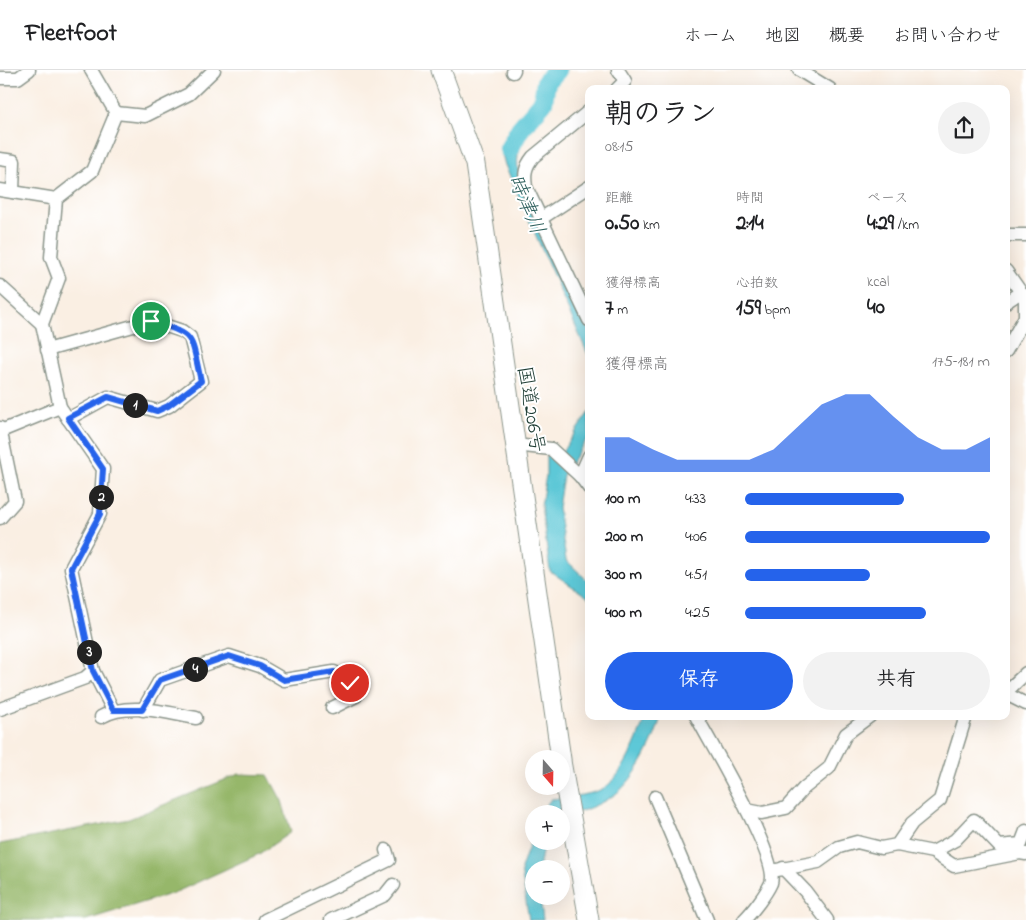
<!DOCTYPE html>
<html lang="ja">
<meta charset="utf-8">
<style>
:root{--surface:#fff;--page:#f2f2f2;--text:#202124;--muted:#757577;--line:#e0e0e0;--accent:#2563eb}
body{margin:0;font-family:"Indie Flower","Klee One",sans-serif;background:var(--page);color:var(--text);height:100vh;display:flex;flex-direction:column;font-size:19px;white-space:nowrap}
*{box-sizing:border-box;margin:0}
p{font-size:16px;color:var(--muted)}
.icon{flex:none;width:28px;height:28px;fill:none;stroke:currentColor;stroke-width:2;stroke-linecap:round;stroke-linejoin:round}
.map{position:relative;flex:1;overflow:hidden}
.details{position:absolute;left:585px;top:15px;width:425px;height:635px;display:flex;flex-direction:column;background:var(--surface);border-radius:10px;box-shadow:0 5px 20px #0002}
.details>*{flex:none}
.needle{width:32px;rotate:160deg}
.tools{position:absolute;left:525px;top:680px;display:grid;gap:10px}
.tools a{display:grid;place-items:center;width:45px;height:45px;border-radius:50%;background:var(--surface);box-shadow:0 5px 20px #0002;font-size:25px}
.pin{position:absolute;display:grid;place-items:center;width:42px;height:42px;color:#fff;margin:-21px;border:2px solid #fff;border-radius:50%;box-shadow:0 1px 5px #0007}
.km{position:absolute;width:25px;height:25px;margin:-12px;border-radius:50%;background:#222;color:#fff;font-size:14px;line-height:25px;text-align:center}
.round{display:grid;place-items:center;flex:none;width:52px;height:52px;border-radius:26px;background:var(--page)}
.summary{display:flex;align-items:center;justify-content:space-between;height:85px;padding:0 20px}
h1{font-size:28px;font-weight:800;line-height:38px}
.figures{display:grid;grid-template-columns:repeat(3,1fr);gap:8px;height:85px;padding:5px 20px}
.figures div{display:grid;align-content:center}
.figures b{font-size:21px;font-weight:800}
.figures small{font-size:14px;font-weight:400}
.figures p{font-size:14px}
.chart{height:140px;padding:10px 20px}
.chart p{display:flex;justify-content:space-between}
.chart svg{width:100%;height:90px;margin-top:5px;fill:var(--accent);opacity:.7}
.primary-button{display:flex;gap:10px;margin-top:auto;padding:10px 20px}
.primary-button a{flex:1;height:58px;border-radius:30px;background:var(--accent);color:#fff;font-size:20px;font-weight:800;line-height:58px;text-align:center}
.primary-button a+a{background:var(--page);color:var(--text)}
ul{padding:0 20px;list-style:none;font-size:16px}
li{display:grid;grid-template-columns:80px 60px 1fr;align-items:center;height:38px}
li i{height:12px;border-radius:6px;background:var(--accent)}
header{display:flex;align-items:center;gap:30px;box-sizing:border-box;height:70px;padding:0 25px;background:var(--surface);border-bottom:1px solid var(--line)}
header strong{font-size:24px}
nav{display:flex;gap:28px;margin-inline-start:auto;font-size:18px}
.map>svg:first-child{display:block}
</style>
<header>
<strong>Fleetfoot</strong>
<nav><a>ホーム</a><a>地図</a><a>概要</a><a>お問い合わせ</a></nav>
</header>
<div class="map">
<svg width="1026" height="850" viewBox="0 0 1026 850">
<rect width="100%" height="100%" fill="#fff"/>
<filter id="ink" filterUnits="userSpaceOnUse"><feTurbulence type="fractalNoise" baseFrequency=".02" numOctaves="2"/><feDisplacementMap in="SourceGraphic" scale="10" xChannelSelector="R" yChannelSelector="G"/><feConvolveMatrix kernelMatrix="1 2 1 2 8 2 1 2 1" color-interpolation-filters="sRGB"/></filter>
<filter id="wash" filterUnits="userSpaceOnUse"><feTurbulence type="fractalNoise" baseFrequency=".0096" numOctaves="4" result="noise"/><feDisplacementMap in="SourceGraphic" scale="20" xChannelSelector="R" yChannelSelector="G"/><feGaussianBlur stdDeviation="1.12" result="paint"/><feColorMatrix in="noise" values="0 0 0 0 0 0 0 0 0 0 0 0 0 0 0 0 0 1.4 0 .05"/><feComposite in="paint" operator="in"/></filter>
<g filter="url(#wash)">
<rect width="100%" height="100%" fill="#faefe3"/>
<polygon fill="#96b76a" stroke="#5a7a4f" points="239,704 268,705 282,731 291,762 259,784 174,823 96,847 85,850 0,850 0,774 129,749"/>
<g fill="#5dc8d7" stroke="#3e8286">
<path d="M519,55L525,59C518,77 515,92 520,110L589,262V287L505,95L502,84L503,72Z"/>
<polygon points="589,342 589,366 563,405 558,438 566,490 589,512 589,528 550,501 541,435 546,405 546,386 562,382"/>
<path d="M645,646H661C655,671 634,714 611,727C596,737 578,742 561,749V744H539L551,729C566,727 586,726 600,720C621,712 639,667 645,646Z"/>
<polygon points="534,761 534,771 544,771 539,799 534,799 534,826 540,826 543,850 529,850 521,799"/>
</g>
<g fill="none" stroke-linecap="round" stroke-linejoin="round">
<polyline stroke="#5dc8d7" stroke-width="20" points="509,79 520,59 543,32 546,12 557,0"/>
</g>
</g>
<g filter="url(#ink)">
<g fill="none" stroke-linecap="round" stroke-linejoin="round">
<g stroke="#8c968c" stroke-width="15">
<g id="minor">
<polyline points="91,0 116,43"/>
<polyline points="799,0 830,19"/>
<polyline points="513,2 514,0"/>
<polyline points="0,8 18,8 29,0"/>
<polyline points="617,19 625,11 618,0"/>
<path d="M589,41L533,87C525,97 524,104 526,117L589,250"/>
<polyline points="116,43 145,46 189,24 214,0"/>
<polyline points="0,89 14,91 13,122"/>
<polyline points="0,120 56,129"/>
<polyline points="542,148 589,117"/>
<polyline points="1006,165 1026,165"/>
<polyline points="1006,201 1025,228 1025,247 1006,281"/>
<polyline points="0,216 42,254"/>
<polyline points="1006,232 1021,222"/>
<polyline points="47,280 151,251 182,261 190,267 201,311 169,336 157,341 108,327 68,349"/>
<polyline points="0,358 15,431 0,448"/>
<polyline points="1,361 60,337"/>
<polyline points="515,375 551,379 580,406 589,418"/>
<polyline points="580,406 589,386"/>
<polyline points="93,601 113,640"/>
<polyline points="1006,622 1026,603"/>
<polyline points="1006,624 1026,634"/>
<polyline points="0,639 85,608 93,601 71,498 100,444 103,399 60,337 42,254 59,208 51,187 56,129 92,101 116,43"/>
<polyline points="143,640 160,610 229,586 260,596 284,610 334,602 356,615 356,626 332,638"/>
<path d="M696,646C710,672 780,789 771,813C766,824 753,841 744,850"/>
<path d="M101,647C128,631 167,643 196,648"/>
<polyline points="655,727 707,850"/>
<polyline points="747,740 762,743 786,738 804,718 829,698 846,664 870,646"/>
<polyline points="897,775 933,782 954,796 1020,783 1026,784"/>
<polyline points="933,782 955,770 974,750 999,776 1021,774 1026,761"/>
<polyline points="783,798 805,821 827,850"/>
<polyline points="772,801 818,792 839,777 857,772 881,778 897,775 912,753 940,730 966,646"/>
<polyline points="265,850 389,790 386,780"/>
<polyline points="331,850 385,825 393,815"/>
</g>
</g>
<g stroke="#8c968c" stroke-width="21">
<g id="highway">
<polyline points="441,0 475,94 561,689"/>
<polyline points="561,691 589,850"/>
</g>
</g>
<use href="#minor" stroke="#fff" stroke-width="12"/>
<use href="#highway" stroke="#fff" stroke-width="19"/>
</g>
</g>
<g fill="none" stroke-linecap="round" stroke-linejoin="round" filter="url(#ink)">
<g stroke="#fff" stroke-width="10">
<path id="route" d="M151,251C198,266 190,265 201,311L168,336L157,341L108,327L68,348L103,399L100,444L71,498L93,601L113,640H142L160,610L229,586L260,596L284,610L334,602L350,613"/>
</g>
<use href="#route" stroke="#2563eb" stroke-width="6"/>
</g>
<g text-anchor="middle" stroke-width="4" stroke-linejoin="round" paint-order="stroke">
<g font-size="20" fill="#1f3d34" stroke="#fff">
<text transform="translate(532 339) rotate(81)" y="7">国道206号</text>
</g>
<g font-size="21" font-style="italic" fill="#2e605d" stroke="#fff">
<text transform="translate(527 134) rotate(67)" y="7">時津川</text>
</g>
</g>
</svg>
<div class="tools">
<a><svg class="needle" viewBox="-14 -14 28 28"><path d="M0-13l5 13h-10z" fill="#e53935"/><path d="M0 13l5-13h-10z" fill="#757577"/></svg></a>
<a>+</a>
<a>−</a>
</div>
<div class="pin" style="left:151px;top:251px;background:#1e9e55"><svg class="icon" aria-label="arrive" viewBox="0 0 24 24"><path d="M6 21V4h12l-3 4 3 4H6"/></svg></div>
<div class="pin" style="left:350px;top:613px;background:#d93025"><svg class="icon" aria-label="check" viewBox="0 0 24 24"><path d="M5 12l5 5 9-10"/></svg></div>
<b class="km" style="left:135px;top:335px">1</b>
<b class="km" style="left:101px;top:427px">2</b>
<b class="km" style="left:89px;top:582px">3</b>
<b class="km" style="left:195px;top:599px">4</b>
<section class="details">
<div class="summary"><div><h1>朝のラン</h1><p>08:15</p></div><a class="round"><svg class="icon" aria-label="share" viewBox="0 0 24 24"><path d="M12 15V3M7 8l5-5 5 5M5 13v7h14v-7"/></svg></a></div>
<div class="figures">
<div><p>距離</p><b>0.50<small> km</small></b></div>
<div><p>時間</p><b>2:14</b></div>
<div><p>ペース</p><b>4:29<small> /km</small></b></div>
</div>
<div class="figures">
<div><p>獲得標高</p><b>7<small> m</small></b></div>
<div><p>心拍数</p><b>159<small> bpm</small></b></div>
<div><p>kcal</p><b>40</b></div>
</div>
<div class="chart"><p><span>獲得標高</span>175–181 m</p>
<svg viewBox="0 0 160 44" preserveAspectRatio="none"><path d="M0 44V27L10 27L20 33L30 38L40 38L50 38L60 38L70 33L80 22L90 11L100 6L110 6L120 17L130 27L140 33L150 33L160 27V44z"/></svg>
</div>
<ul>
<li><b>100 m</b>4:33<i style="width:65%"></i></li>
<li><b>200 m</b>4:06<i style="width:100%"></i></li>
<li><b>300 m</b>4:51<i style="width:51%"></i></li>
<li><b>400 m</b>4:25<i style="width:74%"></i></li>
</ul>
<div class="primary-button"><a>保存</a><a>共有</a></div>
</section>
</div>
